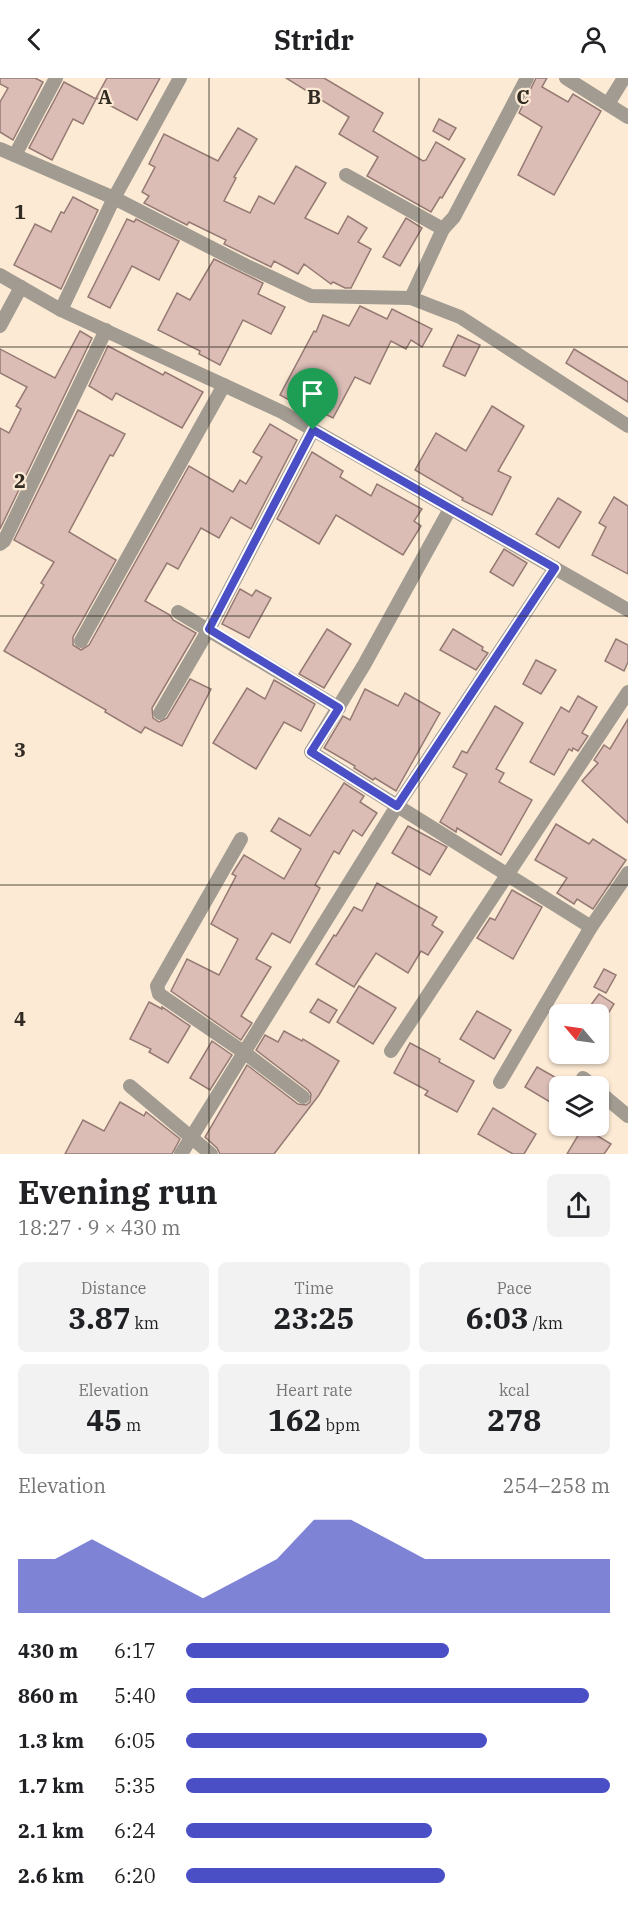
<!DOCTYPE html>
<meta charset="utf-8">
<style>
:root{--surface:#fff;--page:#f2f2f2;--text:#202124;--muted:#757577;--accent:#4a4fc5}
body{margin:0;font-family:"IBM Plex Serif",serif;background:var(--page);color:var(--text);height:100vh;display:flex;flex-direction:column;font-size:22px;white-space:nowrap}
*{box-sizing:border-box;margin:0}
p{font-size:20px;color:var(--muted)}
.icon{flex:none;width:33px;height:33px;fill:none;stroke:currentColor;stroke-width:2;stroke-linecap:round;stroke-linejoin:round}
.map{position:relative;height:1076px;overflow:hidden}
.panel{display:flex;flex-direction:column;background:var(--surface);flex:1}
.panel>*{flex:none}
.needle{width:39px;rotate:299deg}
.buttons{position:absolute;left:549px;top:926px;display:grid;gap:12px}
.buttons a{display:grid;place-items:center;width:60px;height:60px;border-radius:9px;background:var(--surface);box-shadow:0 2px 4px #0004;font-size:30px}
.pin{position:absolute;display:grid;place-items:center;width:51px;height:51px;color:#fff;margin:-62px -26px;border-radius:50% 50% 50% 0;rotate:-45deg;box-shadow:0 0 6px #0007}
.pin .icon{rotate:45deg}
.round{display:grid;place-items:center;flex:none;width:63px;height:63px;border-radius:9px;background:var(--page)}
.headline{display:flex;align-items:center;justify-content:space-between;height:102px;padding:0 18px}
h1{font-size:33px;font-weight:800;line-height:45px}
.figures{display:grid;grid-template-columns:repeat(3,1fr);gap:9px;height:102px;padding:6px 18px}
.figures div{display:grid;align-content:center;border-radius:9px;background:var(--page);text-align:center}
.figures b{font-size:30px;font-weight:800}
.figures small{font-size:16px;font-weight:400}
.figures p{font-size:16px}
.chart{height:168px;padding:12px 18px}
.chart p{display:flex;justify-content:space-between}
.chart svg{width:100%;height:108px;margin-top:6px;fill:var(--accent);opacity:.7}
ul{padding:0 18px;list-style:none;font-size:20px}
li{display:grid;grid-template-columns:96px 72px 1fr;align-items:center;height:45px}
li i{height:15px;border-radius:8px;background:var(--accent)}
header{display:flex;justify-content:space-between;align-items:center;height:78px;padding:0 18px;background:var(--surface);font-size:27px;font-weight:800}
.map>svg:first-child{display:block}
</style>
<header><svg class="icon" aria-label="back" viewBox="0 0 24 24"><path d="M15 5l-7 7 7 7"/></svg>Stridr<svg class="icon" aria-label="person" viewBox="0 0 24 24"><circle cx="12" cy="8" r="4"/><path d="M4 21q1-7 8-7t8 7"/></svg></header>
<div class="map">
<svg width="628" height="1076" viewBox="0 0 628 1076">
<rect width="100%" height="100%" fill="#fcead4"/>
<g fill="#dbbdb6" stroke="#957a73" stroke-width="1.5">
<polygon points="0,0 35,0 43,4 13,62 0,54 0,24 8,10 0,6"/>
<polygon points="107,0 160,0 137,42 96,20"/>
<polygon points="286,0 324,0 383,35 373,53 423,83 426,82 436,64 465,81 442,120 440,119 431,134 367,98 378,79 339,56 349,39"/>
<polygon points="536,0 547,0 542,9 568,24 573,16 601,33 554,117 518,97 542,49 519,35"/>
<polygon points="64,4 96,21 83,46 73,41 52,82 29,70"/>
<polygon points="439,41 456,50 449,62 433,53"/>
<polygon points="238,50 257,61 234,99 236,100 224,123 250,135 259,118 274,126 296,88 326,105 305,140 338,156 348,138 367,150 358,164 371,171 351,210 345,210 333,204 331,206 304,186 298,196 274,183 271,189 224,166 226,162 189,144 187,147 144,125 149,118 142,114 155,89 149,86 164,56 218,83"/>
<polygon points="73,119 98,132 61,211 14,187 35,146 51,154 61,134 64,135"/>
<polygon points="406,140 422,150 400,188 383,179"/>
<polygon points="127,141 134,144 136,141 179,163 159,202 132,188 110,230 88,219"/>
<polygon points="214,181 263,205 258,216 285,229 271,256 243,242 220,287 199,276 200,273 158,252 177,215 190,222"/>
<polygon points="360,228 387,241 392,231 432,251 422,269 411,262 406,271 391,263 370,306 355,299 333,340 306,326 304,330 280,317 314,253 316,254 323,237 349,248"/>
<polygon points="80,253 92,260 0,451 0,350 9,355 21,331 16,328 27,309 0,295 0,271 55,300"/>
<polygon points="458,257 480,267 465,298 443,288"/>
<polygon points="108,268 163,297 165,294 203,314 182,350 116,315 112,322 89,308"/>
<polygon points="574,271 628,304 628,324 566,285"/>
<polygon points="492,328 524,348 498,393 511,399 492,437 462,422 463,420 415,392 436,355 466,373"/>
<polygon points="78,332 125,356 113,378 110,377 69,454 116,482 73,559 73,567 81,572 89,567 189,388 233,414 240,402 246,406 262,379 253,374 270,346 297,362 251,451 231,439 219,460 201,450 178,491 167,485 145,523 170,537 173,542 196,555 152,630 153,640 159,644 167,640 190,601 211,611 182,668 145,649 141,655 105,634 106,632 4,573 44,507 41,505 54,484 14,462"/>
<polygon points="312,374 343,393 340,399 371,418 377,406 422,431 414,443 421,448 403,477 336,437 319,466 277,441"/>
<polygon points="614,419 628,428 628,496 592,477 606,449 599,445"/>
<polygon points="558,420 581,434 559,470 536,456"/>
<polygon points="504,471 527,485 513,508 490,494"/>
<polygon points="240,511 252,518 256,512 271,520 249,560 222,546"/>
<polygon points="327,551 351,566 324,610 299,596"/>
<polygon points="453,551 483,569 482,572 488,575 476,592 440,572"/>
<polygon points="616,561 628,567 628,584 624,593 605,583"/>
<polygon points="536,582 556,592 541,616 523,606"/>
<polygon points="274,602 315,626 301,653 284,644 256,691 213,665 247,610 265,621"/>
<polygon points="365,611 398,628 405,615 440,635 396,713 375,700 373,702 354,690 355,688 324,670 343,638 350,642"/>
<polygon points="578,618 597,629 582,655 588,658 578,673 573,670 572,673 569,671 554,697 530,684 561,629 569,634"/>
<polygon points="495,628 523,645 496,691 504,695 499,704 532,722 501,777 457,750 456,754 440,744 467,696 453,689 462,673 467,675"/>
<polygon points="628,641 628,745 582,703 598,685 594,682 604,667 610,671"/>
<polygon points="344,705 364,718 360,724 377,735 362,758 353,752 339,776 334,773 315,807 320,810 290,865 272,855 256,881 271,889 241,938 252,945 241,962 171,913 187,881 219,897 238,861 211,846 236,798 232,796 244,777 284,801 301,771 271,753 279,740 310,758"/>
<polygon points="556,746 589,766 593,761 626,782 593,831 577,821 574,826 557,815 567,800 535,782"/>
<polygon points="408,748 447,769 430,797 392,775"/>
<polygon points="377,805 437,839 432,847 443,854 428,877 421,873 408,895 376,875 354,909 316,886 334,857 336,858 354,829 362,833"/>
<polygon points="512,812 542,829 513,881 477,860 490,840 495,842"/>
<polygon points="604,891 616,897 606,915 594,909"/>
<polygon points="359,908 396,930 373,966 337,944"/>
<polygon points="599,916 614,926 606,939 590,928"/>
<polygon points="318,921 337,932 329,945 310,934"/>
<polygon points="149,924 162,931 162,929 190,948 168,985 149,974 151,971 130,961"/>
<polygon points="477,933 511,952 494,981 460,961"/>
<polygon points="284,953 302,963 303,961 339,983 319,1017 274,1076 220,1076 217,1070 205,1059 247,987 298,1026 306,1027 310,1024 311,1016 308,1012 256,972 265,957 278,964"/>
<polygon points="212,963 232,977 210,1012 190,1000"/>
<polygon points="410,965 440,981 439,984 474,1003 457,1034 425,1017 428,1013 394,995"/>
<polygon points="537,989 560,1002 560,1019 555,1027 525,1009"/>
<polygon points="120,1024 144,1038 146,1034 150,1037 180,1061 172,1076 65,1076 83,1042 104,1053"/>
<polygon points="493,1030 536,1056 524,1076 513,1076 478,1056"/>
<polygon points="583,1049 611,1066 604,1076 567,1076"/>
</g>
<g fill="none" stroke-linecap="round" stroke-linejoin="round">
<g stroke="#a19b91" stroke-width="14">
<polyline points="566,0 628,39"/>
<polyline points="608,26 624,0"/>
<polyline points="0,71 114,120 245,187 311,218 411,220 460,239 628,348"/>
<polyline points="15,77 56,0"/>
<polyline points="346,97 443,151"/>
<polyline points="0,197 61,232 282,334 628,532"/>
<polyline points="411,220 443,151 454,139 527,0"/>
<polyline points="61,232 114,120 180,0"/>
<polyline points="0,248 21,209"/>
<polyline points="450,431 364,587 311,674 591,849 628,795"/>
<polyline points="0,466 4,463 106,252"/>
<polyline points="178,534 339,630"/>
<polyline points="81,563 224,307"/>
<polyline points="160,635 209,551 313,352"/>
<polyline points="241,761 157,908 159,916 245,975 303,1019"/>
<polyline points="391,973 628,614"/>
<polyline points="583,1000 593,1008"/>
<polyline points="500,1004 591,849"/>
<polyline points="130,1008 211,1076"/>
<polyline points="598,1013 628,1038"/>
<polyline points="181,1076 397,728 555,490"/>
</g>
</g>
<g fill="none" stroke-linecap="round" stroke-linejoin="round">
<g stroke="#fff" stroke-width="12">
<polygon id="route" points="313,352 555,490 397,728 311,674 339,630 209,551"/>
</g>
<use href="#route" stroke="#4a4fc5" stroke-width="8"/>
</g>
<path fill="none" stroke="#322b23" stroke-width="1.5" stroke-opacity="0.55" d="M209,0V1076M419,0V1076M0,269H628M0,538H628M0,807H628"/>
<g font-size="20" text-anchor="middle" font-weight="bold" fill="#322b23" stroke="#fcead4" stroke-width="4.5" stroke-linejoin="round" paint-order="stroke">
<text x="105" y="26">A</text>
<text x="314" y="26">B</text>
<text x="523" y="26">C</text>
<text x="20" y="141">1</text>
<text x="20" y="410">2</text>
<text x="20" y="679">3</text>
<text x="20" y="948">4</text>
</g>
</svg>
<div class="buttons">
<a><svg class="needle" viewBox="-14 -14 28 28"><path d="M0-13l5 13h-10z" fill="#e53935"/><path d="M0 13l5-13h-10z" fill="#757577"/></svg></a>
<a><svg class="icon" aria-label="layers" viewBox="0 0 24 24"><path d="M12 4l9 5-9 5-9-5zM3 14l9 5 9-5"/></svg></a>
</div>
<div class="pin" style="left:313px;top:352px;background:#1e9e55"><svg class="icon" aria-label="arrive" viewBox="0 0 24 24"><path d="M6 21V4h12l-3 4 3 4H6"/></svg></div>
</div>
<section class="panel">
<div class="headline"><div><h1>Evening run</h1><p>18:27 · 9 × 430 m</p></div><a class="round"><svg class="icon" aria-label="share" viewBox="0 0 24 24"><path d="M12 15V3M7 8l5-5 5 5M5 13v7h14v-7"/></svg></a></div>
<div class="figures">
<div><p>Distance</p><b>3.87<small> km</small></b></div>
<div><p>Time</p><b>23:25</b></div>
<div><p>Pace</p><b>6:03<small> /km</small></b></div>
</div>
<div class="figures">
<div><p>Elevation</p><b>45<small> m</small></b></div>
<div><p>Heart rate</p><b>162<small> bpm</small></b></div>
<div><p>kcal</p><b>278</b></div>
</div>
<div class="chart"><p><span>Elevation</span>254–258 m</p>
<svg viewBox="0 0 160 44" preserveAspectRatio="none"><path d="M0 44V22L10 22L20 14L30 22L40 30L50 38L60 30L70 22L80 6L90 6L100 14L110 22L120 22L130 22L140 22L150 22L160 22V44z"/></svg>
</div>
<ul>
<li><b>430 m</b>6:17<i style="width:62%"></i></li>
<li><b>860 m</b>5:40<i style="width:95%"></i></li>
<li><b>1.3 km</b>6:05<i style="width:71%"></i></li>
<li><b>1.7 km</b>5:35<i style="width:100%"></i></li>
<li><b>2.1 km</b>6:24<i style="width:58%"></i></li>
<li><b>2.6 km</b>6:20<i style="width:61%"></i></li>
</ul>
</section>
